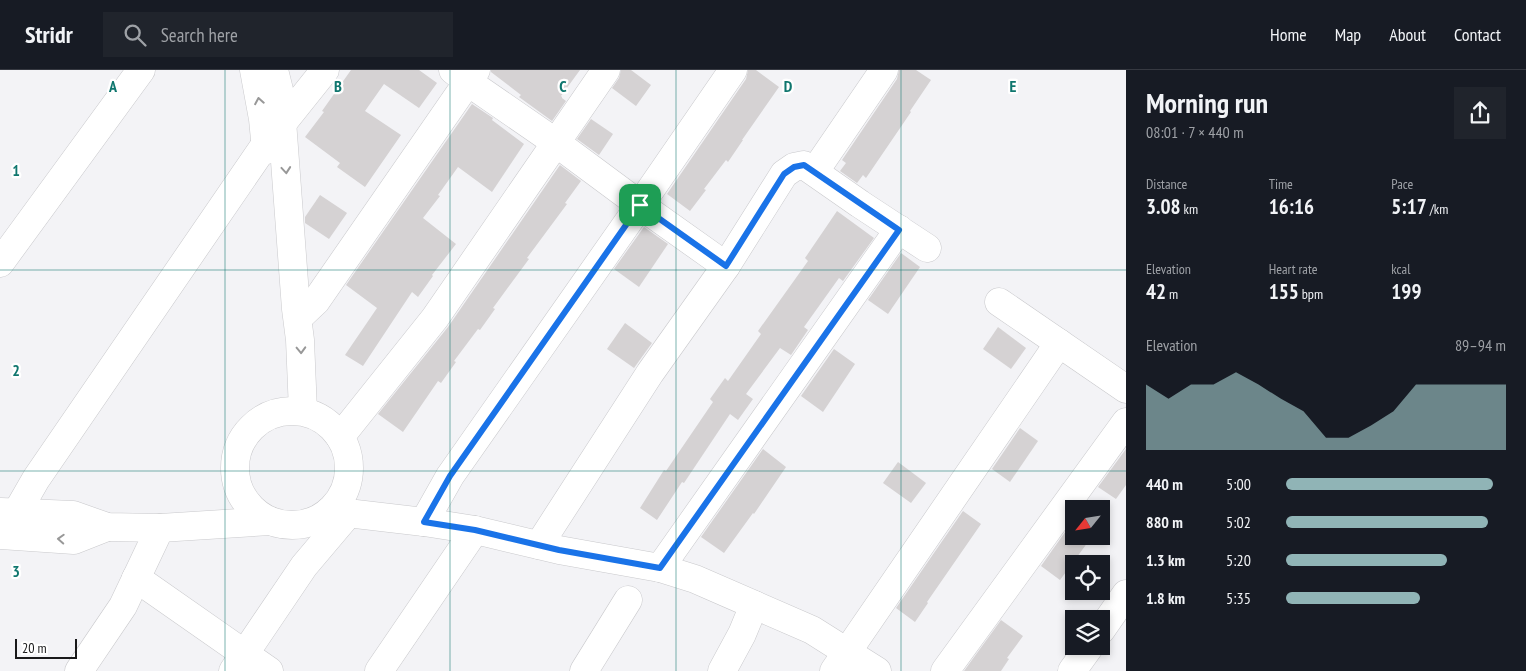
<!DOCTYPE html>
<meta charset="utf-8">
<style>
:root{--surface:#171b24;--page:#20242c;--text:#f1f3f6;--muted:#9ea1a6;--line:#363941;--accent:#90b4b6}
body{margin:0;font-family:"PT Sans Narrow",sans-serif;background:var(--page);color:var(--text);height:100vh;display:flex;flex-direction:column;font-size:19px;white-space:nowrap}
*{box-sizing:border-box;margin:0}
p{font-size:16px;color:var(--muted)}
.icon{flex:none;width:28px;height:28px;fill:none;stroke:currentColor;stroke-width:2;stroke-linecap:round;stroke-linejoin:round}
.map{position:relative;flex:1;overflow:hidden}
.sheet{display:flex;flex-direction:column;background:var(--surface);width:400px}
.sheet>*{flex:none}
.needle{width:32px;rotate:240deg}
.tools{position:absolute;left:1065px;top:430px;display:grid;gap:10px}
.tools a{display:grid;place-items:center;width:45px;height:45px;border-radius:0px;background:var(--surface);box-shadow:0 2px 8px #0003;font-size:25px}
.scale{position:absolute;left:15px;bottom:12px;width:62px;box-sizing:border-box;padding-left:5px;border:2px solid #19191a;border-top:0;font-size:14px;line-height:18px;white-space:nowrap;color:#19191a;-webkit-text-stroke:4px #fff;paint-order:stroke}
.pin{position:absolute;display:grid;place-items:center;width:42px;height:42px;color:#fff;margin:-21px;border-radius:10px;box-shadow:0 2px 8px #0006}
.round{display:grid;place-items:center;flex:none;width:52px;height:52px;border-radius:0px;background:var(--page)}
.head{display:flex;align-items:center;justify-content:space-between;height:85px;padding:0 20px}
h1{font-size:28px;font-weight:600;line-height:38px}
.metrics{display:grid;grid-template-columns:repeat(3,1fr);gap:8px;height:85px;padding:5px 20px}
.metrics div{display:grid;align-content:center}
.metrics b{font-size:21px;font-weight:600}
.metrics small{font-size:14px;font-weight:400}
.metrics p{font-size:14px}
.chart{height:140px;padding:10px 20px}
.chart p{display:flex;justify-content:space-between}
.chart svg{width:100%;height:90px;margin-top:5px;fill:var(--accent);opacity:.7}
ul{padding:0 20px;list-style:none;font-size:16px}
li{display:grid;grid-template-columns:80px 60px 1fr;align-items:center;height:38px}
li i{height:12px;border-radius:6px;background:var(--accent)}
header{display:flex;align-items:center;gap:30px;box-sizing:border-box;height:70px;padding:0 25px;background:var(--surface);border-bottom:1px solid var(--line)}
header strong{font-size:24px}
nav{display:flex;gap:28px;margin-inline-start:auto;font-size:18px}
.search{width:350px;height:45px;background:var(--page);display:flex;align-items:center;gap:12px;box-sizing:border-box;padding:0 18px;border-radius:0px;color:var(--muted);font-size:19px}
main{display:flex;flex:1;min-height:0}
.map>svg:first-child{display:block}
</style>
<header>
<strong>Stridr</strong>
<div class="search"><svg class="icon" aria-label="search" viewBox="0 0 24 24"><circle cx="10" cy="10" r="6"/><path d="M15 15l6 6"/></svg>Search here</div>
<nav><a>Home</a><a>Map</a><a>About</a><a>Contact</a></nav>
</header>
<main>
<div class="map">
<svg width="1126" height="601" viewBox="0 0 1126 601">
<rect width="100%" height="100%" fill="#f3f3f6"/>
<g fill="#d5d2d3">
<polygon points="351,0 419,0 437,13 419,38 384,14 365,41 401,65 365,117 337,97 340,93 305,67 324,42 322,41"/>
<polygon points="491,0 580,0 561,26 562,27 562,28 566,31 552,51 519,27 521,25 491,2"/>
<polygon points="621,0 631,0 651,15 636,36 612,18 619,8"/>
<polygon points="748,0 756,0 779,17 742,70 743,70 728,92 726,90 704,119 706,120 690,141 667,124 746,9"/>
<polygon points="899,0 916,0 931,10 910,41 911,42 866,108 863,105 857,113 840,101 846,93 842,90 897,9"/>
<polygon points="472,34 493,48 492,50 524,74 492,122 458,97 438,125 440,126 423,148 456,174 432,205 433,206 418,227 412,222 363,296 345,285 377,238 346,215"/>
<polygon points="591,49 613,64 599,85 577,69"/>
<polygon points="560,95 581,111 565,133 567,134 527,188 529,189 493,238 495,239 480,260 478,259 454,291 456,292 441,313 438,311 403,362 378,344 448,257"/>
<polygon points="320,125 347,143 329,169 305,153 305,147"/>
<polygon points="837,141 874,168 843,211 839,208 804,257 808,260 791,285 780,278 746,324 753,329 738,350 730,344 684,413 682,412 657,450 640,438 664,400 666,401 713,332 710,329 725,308 728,311 761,264 758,261 808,191 805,188"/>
<polygon points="644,157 668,174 639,217 614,199"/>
<polygon points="901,183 920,197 888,244 868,230"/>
<polygon points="625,253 652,273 634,298 607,279"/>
<polygon points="998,257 1026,278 1011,299 983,279"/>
<polygon points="834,279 855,294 823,342 801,326"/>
<polygon points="1020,358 1038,371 1010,412 992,399"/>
<polygon points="763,379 786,397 754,444 753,443 724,483 701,467"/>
<polygon points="1126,379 1126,415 1116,429 1098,417"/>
<polygon points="898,392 926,413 911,433 883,413"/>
<polygon points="963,441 981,454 927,532 928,533 915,552 896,538"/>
<polygon points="1068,458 1074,462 1074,466 1080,466 1088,472 1060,510 1041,496"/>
<polygon points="1001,550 1023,566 1007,588 1009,589 1001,601 964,601"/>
</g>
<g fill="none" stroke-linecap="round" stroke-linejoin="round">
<g stroke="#c9c9cc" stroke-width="29">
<g id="minor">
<polyline points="254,0 263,49 266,80"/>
<polyline points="274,0 280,24 296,239 300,270 303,341"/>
<polyline points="453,0 468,12 555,72 640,135 726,196"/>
<polyline points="815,101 884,0"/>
<polyline points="0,193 141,0"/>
<polyline points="999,232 1126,319"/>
<polyline points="298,248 316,231 476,0"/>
<circle cx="292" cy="398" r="57"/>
<polyline points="340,367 435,248 606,0"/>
<polyline points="330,441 424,452 475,460 559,480 660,498 695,509 812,560 877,601"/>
<polyline points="1,442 73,445 107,457 160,458 270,451"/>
<polyline points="17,442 36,409 265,75 325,0"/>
<polyline points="424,452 450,406 640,135 733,0"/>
<polyline points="0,465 74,470 107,457"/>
<polyline points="539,475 650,303 726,196 784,104 794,97 804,95 860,134 927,178"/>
<polyline points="660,498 899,159"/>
<polyline points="136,508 269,601"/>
<polyline points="1101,560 1126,524"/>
<polyline points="79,601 123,536 160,458"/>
<polyline points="233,601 304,496 348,444"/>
<polyline points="379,601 475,460"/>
<polyline points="584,601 628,530"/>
<polyline points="722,601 742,564 754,535"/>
<polyline points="834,601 1059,273"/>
<polyline points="945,601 1126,352"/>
<polyline points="1072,601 1090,576"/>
</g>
</g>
<use href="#minor" stroke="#fff" stroke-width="28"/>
</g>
<defs><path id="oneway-chevron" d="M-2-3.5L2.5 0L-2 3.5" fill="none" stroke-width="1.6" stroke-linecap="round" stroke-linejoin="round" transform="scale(1.25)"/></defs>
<g stroke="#989898">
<use href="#oneway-chevron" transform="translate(259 31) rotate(-100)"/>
<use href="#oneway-chevron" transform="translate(286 100) rotate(85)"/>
<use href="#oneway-chevron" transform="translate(301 280) rotate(88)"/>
<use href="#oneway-chevron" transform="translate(61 469) rotate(-177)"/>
</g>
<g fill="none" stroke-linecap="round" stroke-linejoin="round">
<g stroke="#fff" stroke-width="10">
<polygon id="route" points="804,95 899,160 660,498 559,480 475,460 424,452 450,406 640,135 726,196 784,104 794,97"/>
</g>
<use href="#route" stroke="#1a73e8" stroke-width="6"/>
</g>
<path fill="none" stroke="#0f766e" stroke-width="1" stroke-opacity="0.55" d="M225,0V601M450,0V601M676,0V601M901,0V601M0,200H1126M0,401H1126"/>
<g font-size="16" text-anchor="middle" font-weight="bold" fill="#0f766e" stroke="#fff" stroke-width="4.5" stroke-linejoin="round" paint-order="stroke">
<text x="113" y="22">A</text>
<text x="338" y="22">B</text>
<text x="563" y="22">C</text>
<text x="788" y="22">D</text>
<text x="1013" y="22">E</text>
<text x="16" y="106">1</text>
<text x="16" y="306">2</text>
<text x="16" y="507">3</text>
</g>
</svg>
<div class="tools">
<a><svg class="needle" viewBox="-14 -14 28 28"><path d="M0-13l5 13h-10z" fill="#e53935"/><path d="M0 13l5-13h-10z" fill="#9ea1a6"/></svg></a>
<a><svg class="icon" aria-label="locate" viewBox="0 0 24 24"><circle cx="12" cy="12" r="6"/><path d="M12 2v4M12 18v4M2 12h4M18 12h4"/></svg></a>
<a><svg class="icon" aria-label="layers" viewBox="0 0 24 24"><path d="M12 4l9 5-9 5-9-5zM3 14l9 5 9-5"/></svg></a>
</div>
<div class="scale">20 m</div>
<div class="pin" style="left:640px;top:135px;background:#1e9e55"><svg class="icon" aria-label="arrive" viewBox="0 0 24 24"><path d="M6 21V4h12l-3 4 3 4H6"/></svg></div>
</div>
<section class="sheet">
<div class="head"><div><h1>Morning run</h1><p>08:01 · 7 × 440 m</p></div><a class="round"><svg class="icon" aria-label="share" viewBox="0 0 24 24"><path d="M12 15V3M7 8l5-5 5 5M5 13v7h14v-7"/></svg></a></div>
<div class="metrics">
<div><p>Distance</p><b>3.08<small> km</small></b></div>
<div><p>Time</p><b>16:16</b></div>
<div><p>Pace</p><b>5:17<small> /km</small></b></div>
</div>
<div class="metrics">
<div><p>Elevation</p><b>42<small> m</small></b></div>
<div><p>Heart rate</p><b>155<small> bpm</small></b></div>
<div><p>kcal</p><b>199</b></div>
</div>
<div class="chart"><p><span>Elevation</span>89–94 m</p>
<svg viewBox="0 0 160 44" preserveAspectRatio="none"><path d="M0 44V12L10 19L20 12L30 12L40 6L50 12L60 19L70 25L80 38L90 38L100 32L110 25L120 12L130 12L140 12L150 12L160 12V44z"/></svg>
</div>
<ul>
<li><b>440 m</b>5:00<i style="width:94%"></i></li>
<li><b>880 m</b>5:02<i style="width:92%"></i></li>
<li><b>1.3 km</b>5:20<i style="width:73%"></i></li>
<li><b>1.8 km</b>5:35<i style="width:61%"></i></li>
</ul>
</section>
</main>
